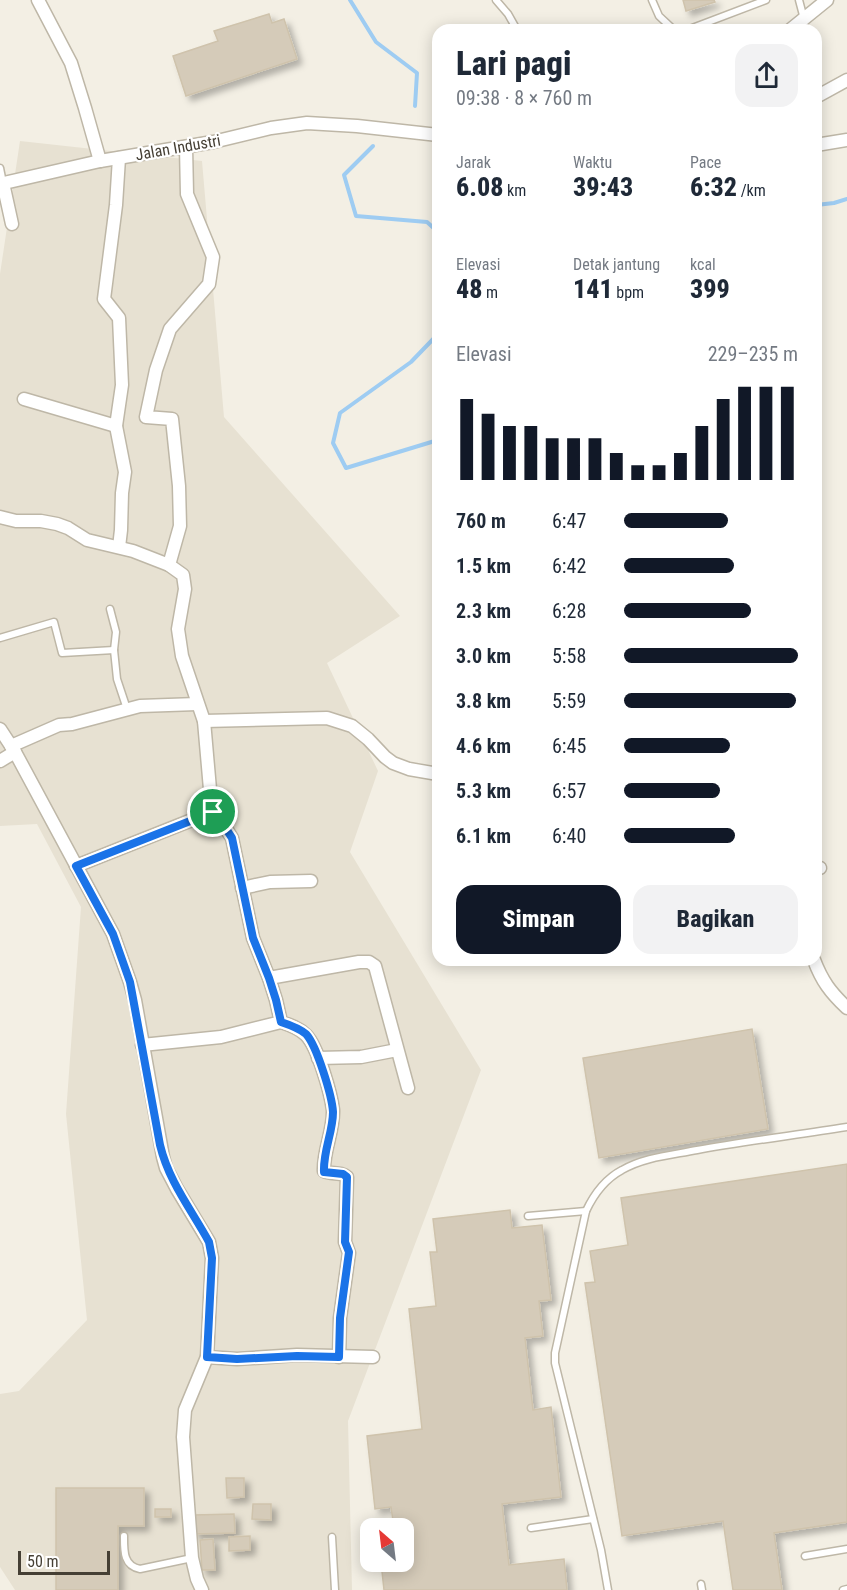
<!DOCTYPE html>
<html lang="id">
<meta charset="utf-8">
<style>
:root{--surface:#fff;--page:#f2f2f3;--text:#1f2937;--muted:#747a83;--accent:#111827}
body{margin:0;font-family:"Roboto Condensed",sans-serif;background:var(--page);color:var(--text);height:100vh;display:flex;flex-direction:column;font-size:22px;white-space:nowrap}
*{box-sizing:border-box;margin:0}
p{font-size:20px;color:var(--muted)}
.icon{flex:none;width:33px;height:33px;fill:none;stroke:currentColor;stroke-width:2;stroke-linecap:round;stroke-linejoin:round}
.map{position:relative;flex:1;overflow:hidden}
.drawer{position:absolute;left:432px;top:24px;width:390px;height:942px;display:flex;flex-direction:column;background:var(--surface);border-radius:18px;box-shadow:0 3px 15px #0003}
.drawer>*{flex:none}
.needle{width:39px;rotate:332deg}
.tools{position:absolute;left:360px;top:1518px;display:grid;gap:12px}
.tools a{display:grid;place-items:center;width:54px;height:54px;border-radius:12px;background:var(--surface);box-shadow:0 3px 15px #0003;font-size:30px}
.scale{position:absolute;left:18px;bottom:15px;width:92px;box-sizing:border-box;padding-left:6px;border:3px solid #453f34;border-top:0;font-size:16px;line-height:21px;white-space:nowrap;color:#453f34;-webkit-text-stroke:4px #fff;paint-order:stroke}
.pin{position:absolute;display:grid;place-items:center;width:51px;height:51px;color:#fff;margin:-26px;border:3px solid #fff;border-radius:50%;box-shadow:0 2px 6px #0007}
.round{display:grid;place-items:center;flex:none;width:63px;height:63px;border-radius:18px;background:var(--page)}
.head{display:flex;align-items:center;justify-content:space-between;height:102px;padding:0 24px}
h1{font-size:33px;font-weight:800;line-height:45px}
.stats{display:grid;grid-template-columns:repeat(3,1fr);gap:9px;height:102px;padding:6px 24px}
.stats div{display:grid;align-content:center}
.stats b{font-size:26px;font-weight:800}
.stats small{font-size:16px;font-weight:400}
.stats p{font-size:16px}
.chart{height:168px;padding:12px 24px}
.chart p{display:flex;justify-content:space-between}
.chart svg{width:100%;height:108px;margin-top:6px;stroke:var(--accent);stroke-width:6}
.button{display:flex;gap:12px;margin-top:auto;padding:12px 24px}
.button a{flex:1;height:69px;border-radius:18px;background:var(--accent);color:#fff;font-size:24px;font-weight:800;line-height:69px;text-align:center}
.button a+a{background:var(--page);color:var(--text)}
ul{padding:0 24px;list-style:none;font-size:20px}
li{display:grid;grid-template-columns:96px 72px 1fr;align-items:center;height:45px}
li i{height:15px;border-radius:8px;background:var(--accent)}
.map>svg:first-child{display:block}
</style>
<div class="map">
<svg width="847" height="1590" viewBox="0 0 847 1590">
<defs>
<filter id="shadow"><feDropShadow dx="5" dy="5" stdDeviation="3" flood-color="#0004"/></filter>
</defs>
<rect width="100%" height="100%" fill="#f3efe4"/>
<polygon fill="#e7e1d2" points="20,141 202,161 224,417 400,616 327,663 378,771 350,852 481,1070 348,1421 352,1590 15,1590 0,1567 0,1394 19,1391 87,1320 66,1114 81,907 37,824 0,826 0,274"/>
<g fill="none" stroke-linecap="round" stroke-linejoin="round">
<g stroke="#9eccf2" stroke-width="4">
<polyline points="350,0 376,42 417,73 415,106"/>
<polyline points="373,146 344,175 356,216 427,222 438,232"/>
<polyline points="816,205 834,203 847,199"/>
<polyline points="438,334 411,362 340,413 333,443 346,468 438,440"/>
</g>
</g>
<g fill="#d5cbb9" stroke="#cfc3ac" stroke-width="1.5" filter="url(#shadow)">
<polygon points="683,0 714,0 715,2 686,11"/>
<polygon points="269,14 272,23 284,19 297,59 186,96 173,56 218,41 214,31"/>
<polygon points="752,1029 768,1129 599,1158 583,1058"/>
<polygon points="847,1164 847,1522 774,1533 782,1590 733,1590 723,1521 622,1536 585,1283 595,1282 590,1251 628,1245 621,1198"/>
<polygon points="510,1210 512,1228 542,1225 551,1300 539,1301 543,1336 525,1338 533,1410 551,1407 561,1497 502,1504 509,1565 564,1559 567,1590 384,1590 381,1562 404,1562 404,1528 394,1528 391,1507 375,1509 367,1436 422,1429 409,1309 436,1306 430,1252 437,1252 433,1219"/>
<polygon points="226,1478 244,1478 244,1497 227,1498"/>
<polygon points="56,1488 144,1488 144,1526 118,1526 118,1590 56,1590"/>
<polygon points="253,1504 271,1504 271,1520 252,1519"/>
<rect x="155" y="1509" width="16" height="8"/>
<polygon points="234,1514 235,1533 194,1534 194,1515"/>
<polygon points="250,1536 250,1550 229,1551 229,1537"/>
<polygon points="213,1539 215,1570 202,1570 200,1540"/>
</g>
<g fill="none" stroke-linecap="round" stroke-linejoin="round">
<g stroke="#beb7a7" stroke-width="9">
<g id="lane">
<polyline points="496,0 508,14 517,30"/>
<polyline points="652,0 659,16 674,30"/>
<polyline points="799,0 804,19"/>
<polyline points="687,30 766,0"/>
<polyline points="0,168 3,183"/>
<polyline points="110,609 116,632 114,650 117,679 127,709"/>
<polyline points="0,638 54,622 62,653 114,650"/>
<polyline points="528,1216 586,1211"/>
<polyline points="531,1528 593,1519"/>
<path d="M124,1536C124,1550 123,1566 140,1569L192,1558"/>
<polyline points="332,1537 335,1590"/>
<polyline points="805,1556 847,1549"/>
<polyline points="701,1584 702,1590"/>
<path d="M608,1590L601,1550L555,1363V1353L586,1211C594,1194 605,1179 622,1170C644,1157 672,1155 697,1150C747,1141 797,1135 847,1127"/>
<polyline points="843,1590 847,1589"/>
</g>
</g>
<g stroke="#beb7a7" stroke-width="15">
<g id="street">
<polyline points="38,0 71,63 85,108 100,161"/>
<polyline points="790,30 827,0"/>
<polyline points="816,97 847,80"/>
<polyline points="816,145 847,140"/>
<polyline points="3,183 12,224"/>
<polyline points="0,184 100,161 213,142 271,128 307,123 357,126 438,135"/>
<polyline points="24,399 116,426 122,385 119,318 104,299 116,205 119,158"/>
<polyline points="116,426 125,472 122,493 121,530 119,547"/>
<polyline points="0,517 16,521 41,521 57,524 68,528 87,540 133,551 169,565 183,575 185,589 178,629 182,656 204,721 212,812 76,866"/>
<polyline points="169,565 180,526 179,486 172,419 146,417 156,370 170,329 209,284 213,257 187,194 186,147"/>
<polyline points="204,721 327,718 352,726 368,739 385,757 393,763 409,769 438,774"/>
<polyline points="0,729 15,752 113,934 130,982 135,1000 163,1157 166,1168 177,1189 209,1242 212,1258 207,1357 185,1410 183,1437 192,1558 197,1579 202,1590"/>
<polyline points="11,746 59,725 72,724 140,706 197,704"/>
<polyline points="0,761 15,752"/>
<path d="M212,812L223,824L232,838L253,938L269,978L276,1000L281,1022C290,1025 299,1028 306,1035C318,1047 331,1094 333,1110C334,1130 323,1151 324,1171C331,1175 341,1171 347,1177L345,1242L349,1253L340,1318L339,1357"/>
<polyline points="816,869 820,868"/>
<polyline points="242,888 270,882 311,881"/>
<path d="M814,960C822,981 830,992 847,1008"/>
<polyline points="269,978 359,962 369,962 375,966 408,1088"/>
<polyline points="142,1045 221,1037 281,1022"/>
<polyline points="318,1058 361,1057 397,1050"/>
<polyline points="207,1357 237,1359 297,1355 373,1357"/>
</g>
</g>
<use href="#lane" stroke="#fff" stroke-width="6"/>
<use href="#street" stroke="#fff" stroke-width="12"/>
</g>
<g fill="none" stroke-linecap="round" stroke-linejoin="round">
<g stroke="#fff" stroke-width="12">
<path id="route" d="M213,812L223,824L232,838L253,938L269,978L276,1000L281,1022C290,1025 299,1028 306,1034C317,1046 332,1096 333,1112C333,1132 323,1151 324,1172L343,1174L347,1177L345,1242L349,1252L340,1318L339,1357L297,1356L237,1359L207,1357L212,1258L209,1242C191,1209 169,1182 160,1145L130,982L113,934L76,866Z"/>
</g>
<use href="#route" stroke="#1a73e8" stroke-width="8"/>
</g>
<g text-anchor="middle" stroke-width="4.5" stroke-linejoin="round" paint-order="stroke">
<g font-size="16" fill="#453f34" stroke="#fff">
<text transform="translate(178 147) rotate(-10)" y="6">Jalan Industri</text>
</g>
</g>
</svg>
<div class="tools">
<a><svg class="needle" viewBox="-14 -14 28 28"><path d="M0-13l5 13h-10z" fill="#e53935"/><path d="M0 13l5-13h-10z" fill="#747a83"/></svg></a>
</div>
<div class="scale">50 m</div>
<div class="pin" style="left:213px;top:812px;background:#1e9e55"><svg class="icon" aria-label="arrive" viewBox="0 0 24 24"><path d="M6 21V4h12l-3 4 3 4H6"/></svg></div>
<section class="drawer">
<div class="head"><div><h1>Lari pagi</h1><p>09:38 · 8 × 760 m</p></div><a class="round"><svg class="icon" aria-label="share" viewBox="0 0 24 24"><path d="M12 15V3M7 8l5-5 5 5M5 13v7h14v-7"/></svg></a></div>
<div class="stats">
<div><p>Jarak</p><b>6.08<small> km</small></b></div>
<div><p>Waktu</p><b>39:43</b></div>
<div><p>Pace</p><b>6:32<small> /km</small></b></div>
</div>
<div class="stats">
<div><p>Elevasi</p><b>48<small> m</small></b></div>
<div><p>Detak jantung</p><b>141<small> bpm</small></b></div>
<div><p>kcal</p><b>399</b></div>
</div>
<div class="chart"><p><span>Elevasi</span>229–235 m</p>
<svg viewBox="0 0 160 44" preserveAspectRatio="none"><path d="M5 44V11M15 44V17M25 44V22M35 44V22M45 44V27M55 44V27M65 44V27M75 44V33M85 44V38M95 44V38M105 44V33M115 44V22M125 44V11M135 44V6M145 44V6M155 44V6"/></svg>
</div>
<ul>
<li><b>760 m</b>6:47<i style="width:60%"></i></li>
<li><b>1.5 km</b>6:42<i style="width:63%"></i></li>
<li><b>2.3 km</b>6:28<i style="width:73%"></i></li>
<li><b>3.0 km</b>5:58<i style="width:100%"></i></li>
<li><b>3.8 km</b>5:59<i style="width:99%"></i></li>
<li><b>4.6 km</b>6:45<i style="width:61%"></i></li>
<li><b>5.3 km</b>6:57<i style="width:55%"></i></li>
<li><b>6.1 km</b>6:40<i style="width:64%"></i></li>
</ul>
<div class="button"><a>Simpan</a><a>Bagikan</a></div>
</section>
</div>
